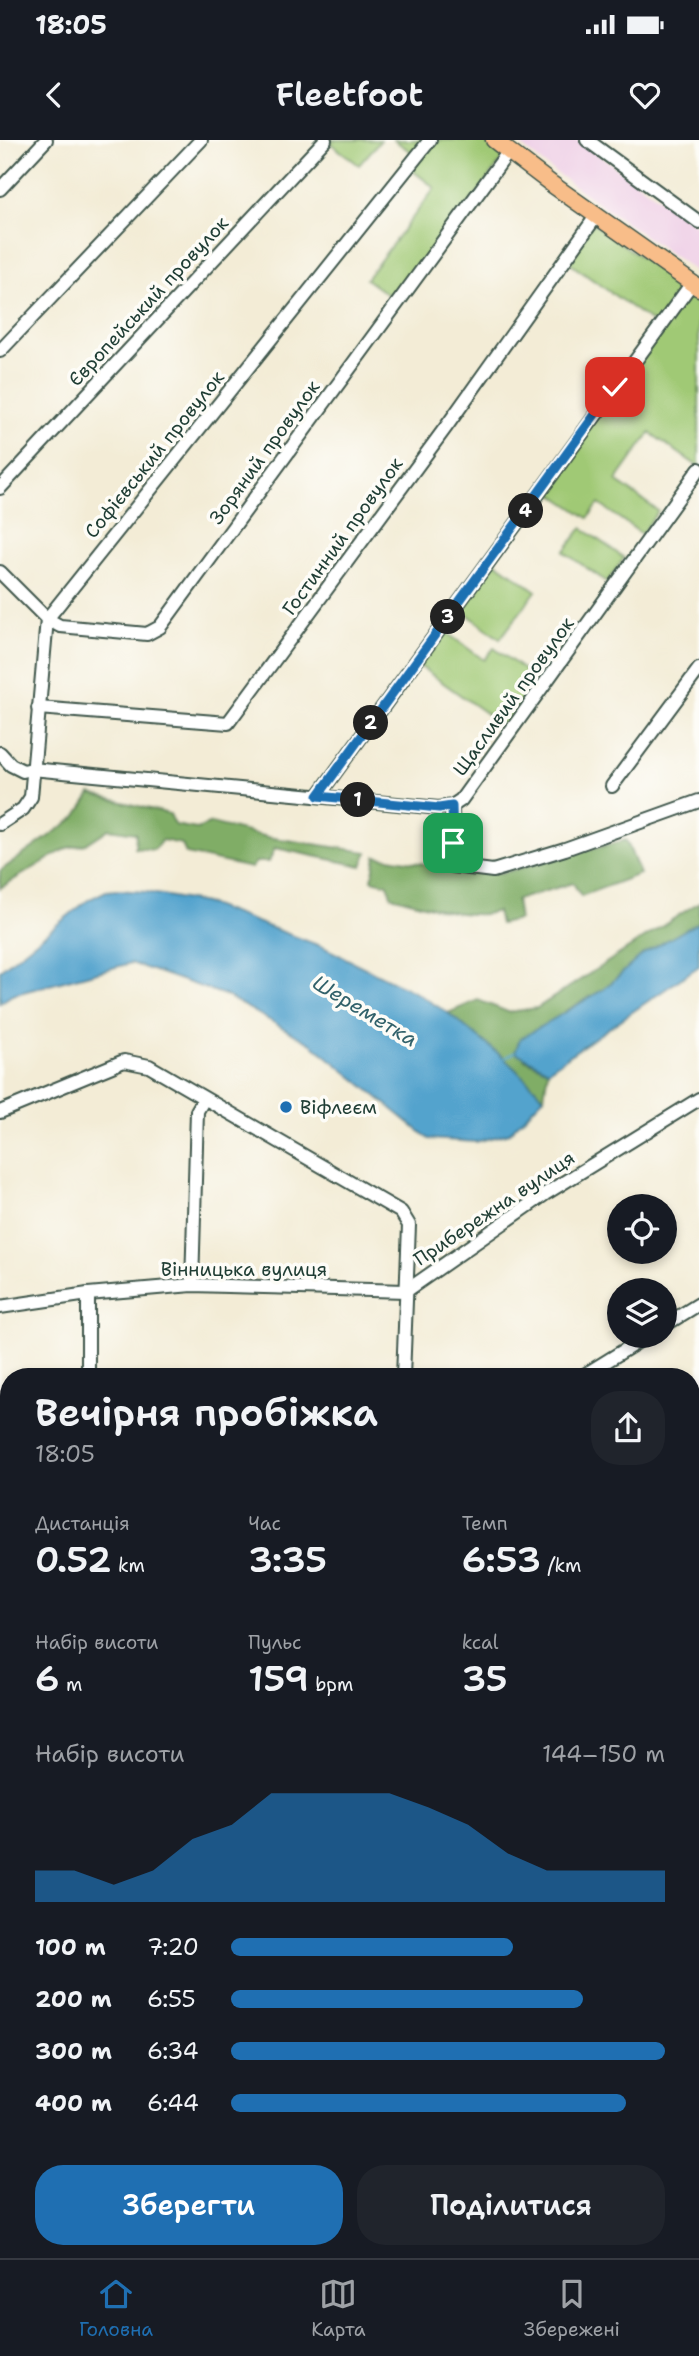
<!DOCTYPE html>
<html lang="uk">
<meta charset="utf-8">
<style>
:root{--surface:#171b24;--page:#20242c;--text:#f1f3f6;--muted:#9ea1a6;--line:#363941;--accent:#1f6fb2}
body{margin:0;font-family:"Shantell Sans",sans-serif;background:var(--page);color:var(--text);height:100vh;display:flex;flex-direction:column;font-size:26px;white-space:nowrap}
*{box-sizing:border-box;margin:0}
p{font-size:23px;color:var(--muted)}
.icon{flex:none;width:38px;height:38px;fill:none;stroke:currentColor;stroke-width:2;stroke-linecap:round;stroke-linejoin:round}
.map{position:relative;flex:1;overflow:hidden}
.panel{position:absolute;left:0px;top:1228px;width:700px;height:891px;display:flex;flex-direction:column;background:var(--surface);border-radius:28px 28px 0 0;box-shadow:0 4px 10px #0003}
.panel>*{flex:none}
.fabs{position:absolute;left:607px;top:1054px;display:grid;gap:14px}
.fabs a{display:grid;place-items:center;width:70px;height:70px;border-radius:50%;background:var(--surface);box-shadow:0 4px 10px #0003;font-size:35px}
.pin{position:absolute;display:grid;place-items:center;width:60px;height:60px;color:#fff;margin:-30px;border-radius:14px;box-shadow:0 4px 10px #0006}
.km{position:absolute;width:35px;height:35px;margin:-18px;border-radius:50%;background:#222;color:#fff;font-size:19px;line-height:35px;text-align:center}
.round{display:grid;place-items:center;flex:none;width:74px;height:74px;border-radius:28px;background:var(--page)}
.headline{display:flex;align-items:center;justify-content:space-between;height:119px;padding:0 35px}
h1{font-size:38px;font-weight:600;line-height:52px}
.metrics{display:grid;grid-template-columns:repeat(3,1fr);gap:10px;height:119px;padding:7px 35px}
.metrics div{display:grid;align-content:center}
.metrics b{font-size:35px;font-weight:600}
.metrics small{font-size:19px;font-weight:400}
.metrics p{font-size:19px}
.chart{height:196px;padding:14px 35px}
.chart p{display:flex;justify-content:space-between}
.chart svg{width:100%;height:126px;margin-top:7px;fill:var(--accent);opacity:.7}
.cta{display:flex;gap:14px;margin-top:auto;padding:14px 35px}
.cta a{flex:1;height:80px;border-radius:28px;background:var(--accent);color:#fff;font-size:28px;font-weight:600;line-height:80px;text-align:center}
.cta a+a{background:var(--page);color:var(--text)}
ul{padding:0 35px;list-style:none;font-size:23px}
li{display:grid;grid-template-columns:112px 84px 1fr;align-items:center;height:52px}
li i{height:18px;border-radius:9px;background:var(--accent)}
.status{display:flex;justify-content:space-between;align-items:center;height:49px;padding:0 35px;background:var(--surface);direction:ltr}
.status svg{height:19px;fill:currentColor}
header{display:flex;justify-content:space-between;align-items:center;height:91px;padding:0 35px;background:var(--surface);font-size:32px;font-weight:600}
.menu{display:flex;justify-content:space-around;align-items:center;height:98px;border-top:2px solid var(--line);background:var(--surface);font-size:19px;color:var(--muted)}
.menu a{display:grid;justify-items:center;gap:4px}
.menu .current{color:var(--accent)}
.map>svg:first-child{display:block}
</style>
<div class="status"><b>18:05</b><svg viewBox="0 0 49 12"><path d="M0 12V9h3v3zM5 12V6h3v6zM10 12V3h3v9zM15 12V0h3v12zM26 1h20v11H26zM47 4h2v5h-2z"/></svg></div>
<header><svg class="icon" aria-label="back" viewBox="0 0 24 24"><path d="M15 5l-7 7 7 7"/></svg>Fleetfoot<svg class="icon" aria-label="heart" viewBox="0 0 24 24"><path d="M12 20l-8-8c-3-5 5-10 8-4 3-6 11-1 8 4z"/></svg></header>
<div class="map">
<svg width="699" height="2118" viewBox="0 0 699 2118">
<rect width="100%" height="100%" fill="#fdfcf7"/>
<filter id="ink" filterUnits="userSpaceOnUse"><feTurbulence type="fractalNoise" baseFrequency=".0143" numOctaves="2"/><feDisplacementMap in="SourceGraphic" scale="14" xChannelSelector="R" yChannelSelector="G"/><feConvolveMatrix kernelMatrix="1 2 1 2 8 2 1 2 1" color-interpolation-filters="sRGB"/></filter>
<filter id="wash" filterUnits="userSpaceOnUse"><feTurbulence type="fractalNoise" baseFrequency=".00686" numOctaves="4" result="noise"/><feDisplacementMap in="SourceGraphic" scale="28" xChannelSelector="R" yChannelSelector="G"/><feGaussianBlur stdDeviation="1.57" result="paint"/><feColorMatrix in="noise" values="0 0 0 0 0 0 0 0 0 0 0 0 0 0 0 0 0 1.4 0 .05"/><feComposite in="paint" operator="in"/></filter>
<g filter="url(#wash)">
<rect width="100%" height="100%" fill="#f3ecd6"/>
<polygon fill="#efd0e7" points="514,0 578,0 699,87 699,134 549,28"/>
<g fill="#a0c975" stroke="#608354" stroke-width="2">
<polygon points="326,0 381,0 359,25"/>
<polygon points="394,0 483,0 504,17 398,162 366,139 435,48 408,27 417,16"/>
<polygon points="592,83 699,158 699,327 650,293 616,341 658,371 642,394 599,364 588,378 545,349 659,187 565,120"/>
<polygon points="582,388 624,418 607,442 564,412"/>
<polygon points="493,420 536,451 500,499 459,468"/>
<polygon points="443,490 484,520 494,508 538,540 504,586 418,525"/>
<polygon points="9,1657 9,2016 0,2028 0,1658"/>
</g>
<g fill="#80ad66" stroke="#50754d" stroke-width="2">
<polygon points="91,654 170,674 175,685 197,689 211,683 267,697 367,712 362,726 275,708 269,722 256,722 251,728 186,714 182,704 162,700 154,710 135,708 136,693 109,689 86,704 67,708 0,748 0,731 76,677"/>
<path d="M626,700L640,734L581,756L573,743L516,760L519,780L500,784L497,771C469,782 420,763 391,756L388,744L372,740L376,716L462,730L502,733Z"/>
<polygon points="699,762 699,782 643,814 604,849 565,871 524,919 548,930 544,957 504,918 448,873 478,860 508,872 537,868"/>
<polygon points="699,1382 699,1412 691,1417 691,1387"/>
<polygon points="699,1450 699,1494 691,1499 691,1455"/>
<polygon points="9,2016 9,2110 383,2110 393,2118 0,2118 0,2028"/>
</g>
<g fill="#52a3cd" stroke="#387080" stroke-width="2">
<polygon points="116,750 146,752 205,763 323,807 418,854 448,873 504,918 544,957 509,993 476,1002 429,999 313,905 225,855 131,823 12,855 0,863 0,830 88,760 106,751"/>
<polygon points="699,782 699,826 548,930 515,912 520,899 604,849 643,814"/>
</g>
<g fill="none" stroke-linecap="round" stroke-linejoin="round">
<polyline stroke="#52a3cd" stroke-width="2.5" points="503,919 515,912"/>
</g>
</g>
<g filter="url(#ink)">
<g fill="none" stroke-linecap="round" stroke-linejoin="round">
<g stroke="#3f574c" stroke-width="16">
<g id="minor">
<polyline points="587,0 699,82"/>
<polyline points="0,49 46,0"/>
<polyline points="0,211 201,0"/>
<polyline points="0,348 325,0"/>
<polyline points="0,432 47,479 60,486 147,494 160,487 509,11"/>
<polyline points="38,568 228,583 446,287 597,75"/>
<polyline points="0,613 11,625 23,631 32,629 439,668 452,666 461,660 699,329"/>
<polyline points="612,646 699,529"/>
<polyline points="318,656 692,143"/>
<polyline points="452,666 453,726 493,731 565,709 699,661"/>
<polyline points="0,684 23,669 31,657 47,479 430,0"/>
<polyline points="0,972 124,921 149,926 401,1072 409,1085 403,1237"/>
<polyline points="192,1145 197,971 204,959"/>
<polyline points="406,1151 545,1054 699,959"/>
<polyline points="88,1154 88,1237"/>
<polyline points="0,1167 88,1154 192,1145 406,1151"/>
<polyline points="665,1185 699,1164"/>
<polyline points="581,1237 649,1195"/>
<polyline points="0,1301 9,1300"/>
<polyline points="691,1372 699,1367"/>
<polyline points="0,1443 9,1441"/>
<polyline points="0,1558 9,1557"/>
<polyline points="0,1658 9,1657"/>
</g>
</g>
<g stroke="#3f574c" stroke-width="19">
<g id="major">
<polyline points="494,0 553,45 699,148"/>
<polyline points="691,1428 699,1423"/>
<polyline points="0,1997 9,1988"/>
</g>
</g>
<use href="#minor" stroke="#fff" stroke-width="12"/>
<use href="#major" stroke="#f8bd89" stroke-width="16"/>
</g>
</g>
<g fill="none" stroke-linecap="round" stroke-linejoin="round" filter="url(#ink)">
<g stroke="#fff" stroke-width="14">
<polyline id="route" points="453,703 452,666 439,668 318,656 615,247"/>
</g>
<use href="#route" stroke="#1f6fb2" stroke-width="9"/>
</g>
<circle fill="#1f6fb2" stroke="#fdfcf7" stroke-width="2.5" cx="286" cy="967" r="7"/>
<g text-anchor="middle" stroke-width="7" stroke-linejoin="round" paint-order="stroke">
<g font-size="19" fill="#1f3d34" stroke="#fdfcf7">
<text transform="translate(148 161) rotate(-47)" y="7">Європейський провулок</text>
<text transform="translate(264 312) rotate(-54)" y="7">Зоряний провулок</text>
<text transform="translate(154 314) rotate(-51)" y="7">Софієвський провулок</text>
<text transform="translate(342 396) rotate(-54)" y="7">Гостинний провулок</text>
<text transform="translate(513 556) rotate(-54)" y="7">Щасливий провулок</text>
<text transform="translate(494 1068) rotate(-34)" y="7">Прибережна вулиця</text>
<text x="244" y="1136">Вінницька вулиця</text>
</g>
<g font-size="19" fill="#1f3d34" stroke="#fdfcf7" text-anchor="start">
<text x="300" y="974">Віфлеєм</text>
</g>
<g font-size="21" font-style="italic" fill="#31616a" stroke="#fdfcf7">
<text transform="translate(365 871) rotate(31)" y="7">Шереметка</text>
</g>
</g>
</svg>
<div class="fabs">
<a><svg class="icon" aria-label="locate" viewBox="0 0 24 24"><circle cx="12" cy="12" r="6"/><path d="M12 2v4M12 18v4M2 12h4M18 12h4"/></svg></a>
<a><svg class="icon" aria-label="layers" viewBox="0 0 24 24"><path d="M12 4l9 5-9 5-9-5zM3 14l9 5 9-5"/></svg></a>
</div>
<div class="pin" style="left:453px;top:703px;background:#1e9e55"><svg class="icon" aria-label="arrive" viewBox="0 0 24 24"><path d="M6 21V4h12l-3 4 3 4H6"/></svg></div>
<div class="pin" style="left:615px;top:247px;background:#d93025"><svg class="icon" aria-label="check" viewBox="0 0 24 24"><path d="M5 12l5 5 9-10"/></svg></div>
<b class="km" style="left:358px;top:660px">1</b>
<b class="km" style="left:371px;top:583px">2</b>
<b class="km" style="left:448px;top:477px">3</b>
<b class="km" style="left:526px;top:371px">4</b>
<section class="panel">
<div class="headline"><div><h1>Вечірня пробіжка</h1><p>18:05</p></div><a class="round"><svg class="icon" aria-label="share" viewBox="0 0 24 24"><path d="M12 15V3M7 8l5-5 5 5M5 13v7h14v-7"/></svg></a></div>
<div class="metrics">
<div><p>Дистанція</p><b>0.52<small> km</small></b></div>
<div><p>Час</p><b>3:35</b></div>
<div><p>Темп</p><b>6:53<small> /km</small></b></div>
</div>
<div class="metrics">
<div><p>Набір висоти</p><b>6<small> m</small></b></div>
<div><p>Пульс</p><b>159<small> bpm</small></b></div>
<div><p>kcal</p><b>35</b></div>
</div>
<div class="chart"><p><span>Набір висоти</span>144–150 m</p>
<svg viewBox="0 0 160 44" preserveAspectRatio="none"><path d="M0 44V33L10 33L20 38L30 33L40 22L50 17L60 6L70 6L80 6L90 6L100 11L110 17L120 27L130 33L140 33L150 33L160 33V44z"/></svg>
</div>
<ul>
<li><b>100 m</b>7:20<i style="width:65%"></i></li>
<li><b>200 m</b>6:55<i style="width:81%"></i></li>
<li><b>300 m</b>6:34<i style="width:100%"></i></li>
<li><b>400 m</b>6:44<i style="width:91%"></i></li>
</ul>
<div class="cta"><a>Зберегти</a><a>Поділитися</a></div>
</section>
</div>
<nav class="menu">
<a class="current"><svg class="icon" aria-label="home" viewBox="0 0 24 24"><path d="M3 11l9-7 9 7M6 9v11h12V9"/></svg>Головна</a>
<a><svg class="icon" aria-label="map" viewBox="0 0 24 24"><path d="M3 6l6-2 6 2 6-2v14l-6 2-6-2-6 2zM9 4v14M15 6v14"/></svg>Карта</a>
<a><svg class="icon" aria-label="saved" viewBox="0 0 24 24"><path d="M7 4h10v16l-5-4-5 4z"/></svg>Збережені</a>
</nav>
